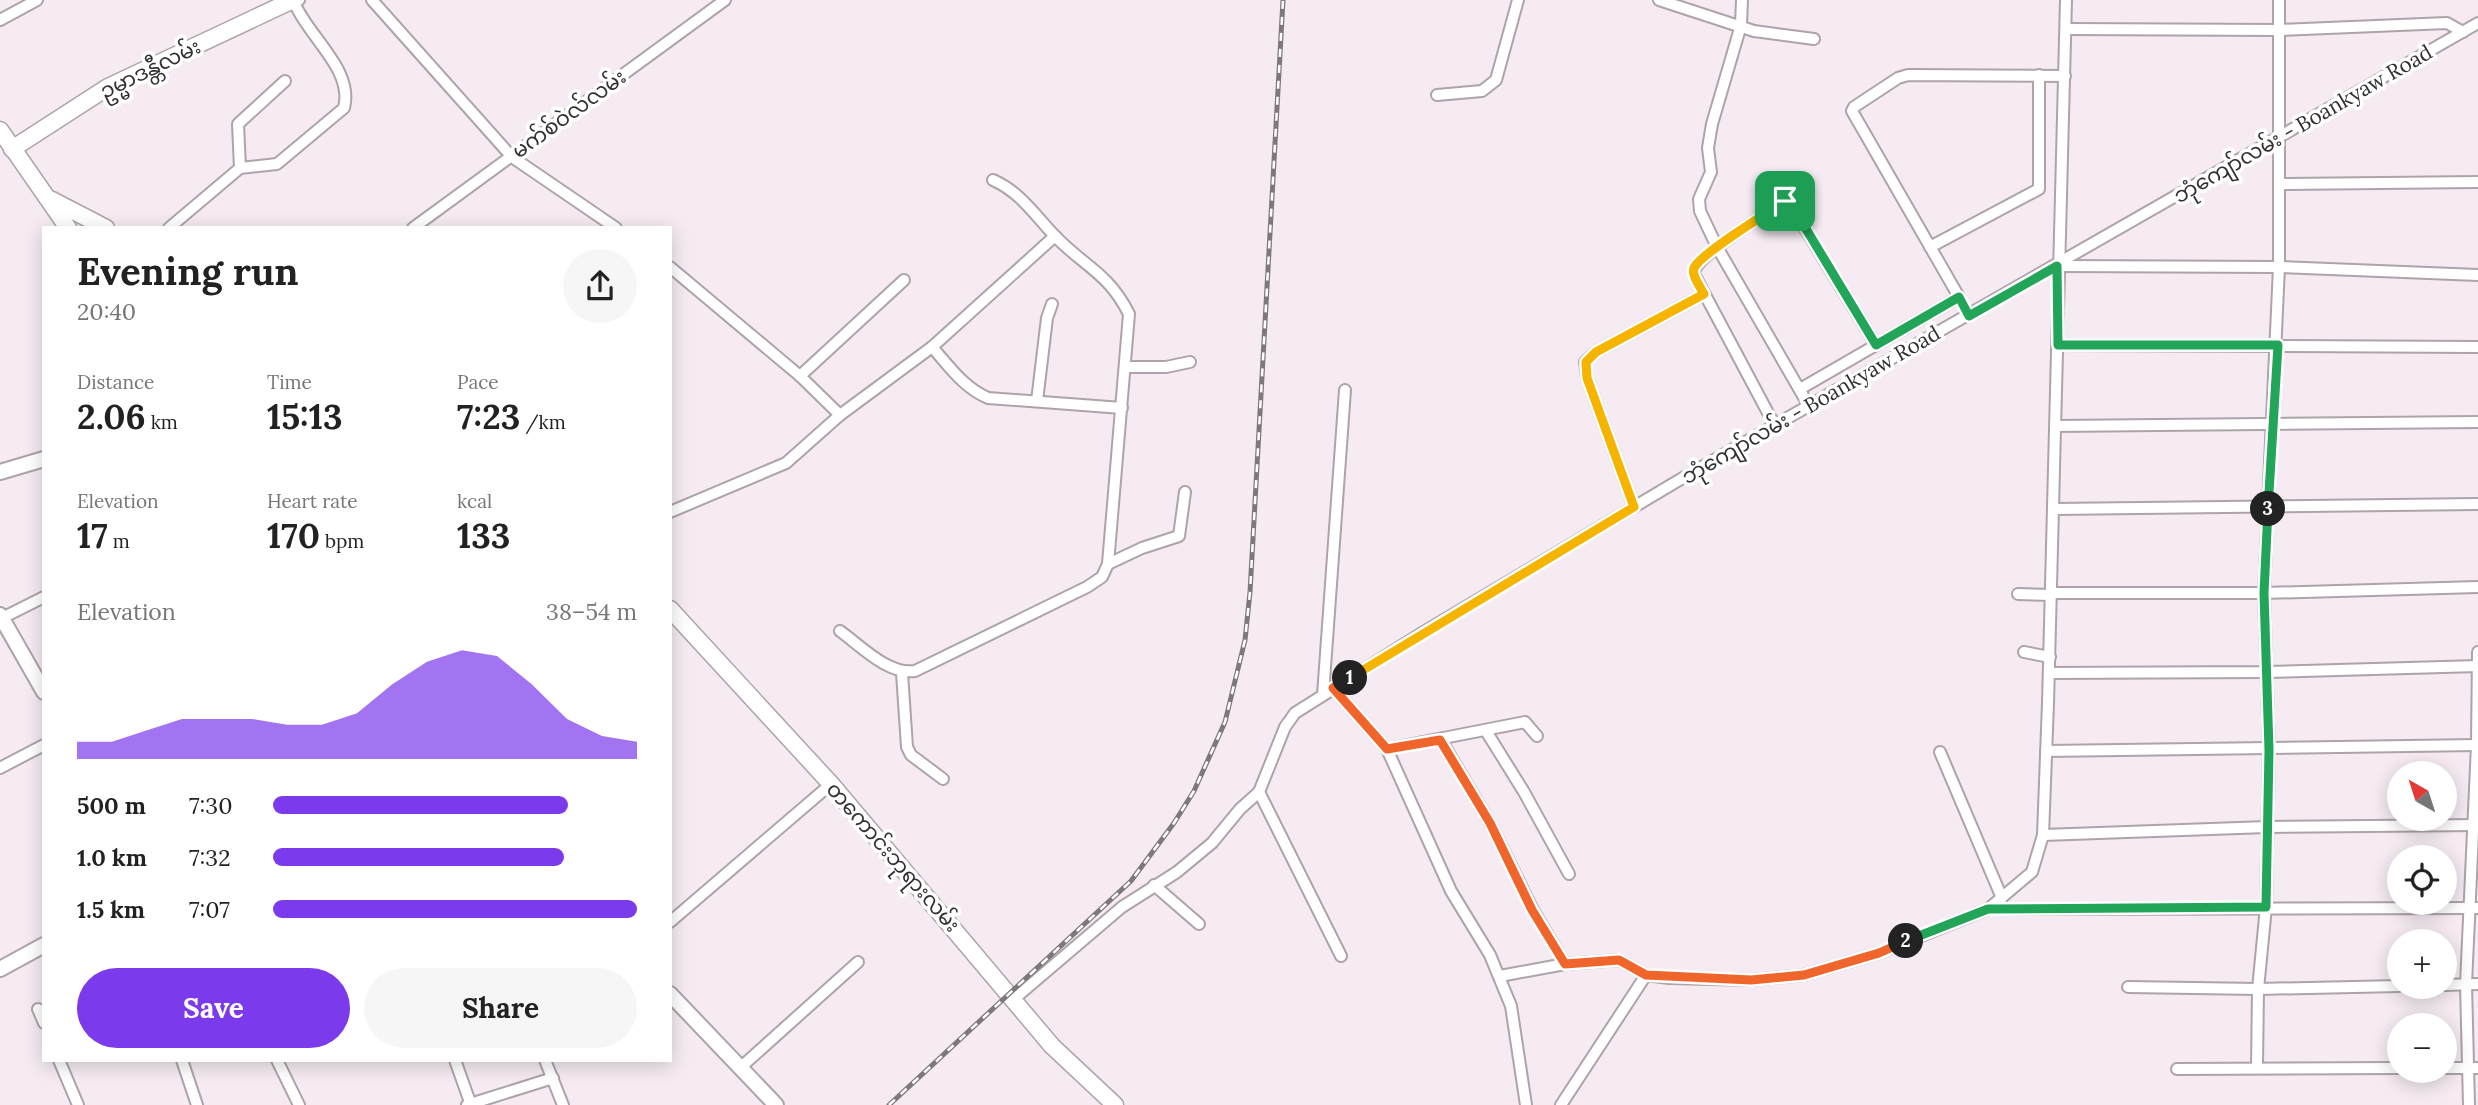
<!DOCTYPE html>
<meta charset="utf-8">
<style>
:root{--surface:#fff;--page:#f6f6f6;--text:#222;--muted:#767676;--accent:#7c3aed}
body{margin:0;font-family:Lora,"Noto Sans Myanmar",serif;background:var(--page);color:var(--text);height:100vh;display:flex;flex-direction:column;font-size:26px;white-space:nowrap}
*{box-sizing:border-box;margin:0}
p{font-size:23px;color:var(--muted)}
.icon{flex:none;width:38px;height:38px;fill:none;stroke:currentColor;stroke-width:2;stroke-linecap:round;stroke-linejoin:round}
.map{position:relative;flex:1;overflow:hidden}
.side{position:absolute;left:42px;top:226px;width:630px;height:836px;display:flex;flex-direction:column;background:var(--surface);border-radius:0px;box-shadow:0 4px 18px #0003}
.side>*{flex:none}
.needle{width:46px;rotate:321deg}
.fabs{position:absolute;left:2387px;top:761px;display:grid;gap:14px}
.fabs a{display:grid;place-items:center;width:70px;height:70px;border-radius:50%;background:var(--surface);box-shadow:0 4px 18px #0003;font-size:35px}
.pin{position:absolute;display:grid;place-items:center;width:60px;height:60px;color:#fff;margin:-30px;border-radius:14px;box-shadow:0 4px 10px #0006}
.km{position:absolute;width:35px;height:35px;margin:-18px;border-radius:50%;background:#222;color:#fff;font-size:19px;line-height:35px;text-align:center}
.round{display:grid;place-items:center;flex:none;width:74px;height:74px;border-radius:37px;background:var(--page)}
.summary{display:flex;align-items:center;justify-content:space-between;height:119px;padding:0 35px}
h1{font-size:38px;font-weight:700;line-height:52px}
.stats{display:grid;grid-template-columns:repeat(3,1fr);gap:10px;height:119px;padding:7px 35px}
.stats div{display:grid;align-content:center}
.stats b{font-size:35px;font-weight:700}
.stats small{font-size:19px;font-weight:400}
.stats p{font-size:19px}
.chart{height:196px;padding:14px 35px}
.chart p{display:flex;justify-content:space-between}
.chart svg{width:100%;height:126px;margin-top:7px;fill:var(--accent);opacity:.7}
.button{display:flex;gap:14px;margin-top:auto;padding:14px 35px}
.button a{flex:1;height:80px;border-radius:42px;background:var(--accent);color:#fff;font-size:28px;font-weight:700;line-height:80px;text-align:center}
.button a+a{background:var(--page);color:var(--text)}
ul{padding:0 35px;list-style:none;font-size:23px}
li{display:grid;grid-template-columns:112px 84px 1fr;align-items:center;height:52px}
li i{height:18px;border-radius:9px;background:var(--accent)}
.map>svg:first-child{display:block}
</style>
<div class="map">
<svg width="2478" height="1105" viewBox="0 0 2478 1105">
<rect width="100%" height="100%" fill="#f6ebf3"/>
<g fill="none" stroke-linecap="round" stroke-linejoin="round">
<g stroke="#aea3aa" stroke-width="14">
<g id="minor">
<polyline points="372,0 512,157 616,228"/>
<polyline points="1659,0 1754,31 1814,39"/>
<polyline points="1742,0 1741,25 1712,124 1708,148 1711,172 1699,199 1700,211 1717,247 1809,406"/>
<polyline points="0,20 37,0"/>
<polyline points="2066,29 2279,30 2447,23 2463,32"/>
<polyline points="1437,95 1482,91 1496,80 1518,0"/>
<polyline points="240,168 238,124 285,81"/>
<polyline points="2281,184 2478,182"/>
<path d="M169,228L240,168L277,164L344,108C354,69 308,37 294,2L299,0"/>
<polyline points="413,228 725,0"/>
<polyline points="1930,247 2039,189 2039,75"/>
<polyline points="2060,266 2279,267 2478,275"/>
<polyline points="670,267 800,376 904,280"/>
<polyline points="2058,345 2478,347"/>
<path d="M932,347C949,366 964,388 988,398L1122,408"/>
<polyline points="1125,367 1166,367 1190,362"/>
<polyline points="800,376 840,415"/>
<polyline points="1800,389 1959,297 1852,111 1854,107 1898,78 1908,75 2065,76"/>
<polyline points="1037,401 1047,318 1052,304"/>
<path d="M1775,426L1694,274C1694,256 1768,213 1785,201L1789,202L1876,345"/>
<polyline points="2056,426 2478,422"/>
<polyline points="1634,507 1587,378 1585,362 1596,352 1704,294"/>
<polyline points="2055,509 2478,504"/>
<polyline points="670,512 786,463 840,415 932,347 1055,236"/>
<polyline points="1108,564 1142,548 1179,536 1185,492"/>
<polyline points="2051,593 2264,593 2478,587"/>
<polyline points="2018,594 2051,595"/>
<polyline points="2,618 44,597"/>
<path d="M840,631C861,646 888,675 915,671L1087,587L1102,577L1108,564L1129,314C1108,272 1083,266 1054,235C1034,214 1020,192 993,180"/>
<polyline points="2024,652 2050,657"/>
<polyline points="902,673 907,747 911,755 943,779"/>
<polyline points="2049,673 2267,672 2478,666"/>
<polyline points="1333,688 1387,749 1451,891 1490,955 1511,1006 1526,1105"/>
<polyline points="1323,695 1345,390"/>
<polyline points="1486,731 1524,792 1569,874"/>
<polyline points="1441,740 1490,823 1533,910 1565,964"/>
<polyline points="1387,749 1525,722 1537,736"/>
<polyline points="2046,751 2478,745"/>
<polyline points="1940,752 2002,898"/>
<polyline points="0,768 44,745"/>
<polyline points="1259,792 1341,956"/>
<polyline points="2043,835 2267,827 2478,825"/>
<polyline points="1154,885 1199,924"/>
<polyline points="1988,909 2478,908"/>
<polyline points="670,922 831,784"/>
<polyline points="1500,976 1565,964 1619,960 1646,975 1669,978 1751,980 1804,975 1879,953 1988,909 2032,872 2043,835 2048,703 2066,0"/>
<polyline points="2445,985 2478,984"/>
<polyline points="2128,987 2258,989 2399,986"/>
<polyline points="1014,999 1122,907 1177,872 1212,843 1240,809 1259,792 1285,727 1295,713 1422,633 1686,476 2478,23"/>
<polyline points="38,1009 44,1023"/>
<polyline points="59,1060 78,1105"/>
<polyline points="182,1060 197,1105"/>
<polyline points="277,1060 299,1105"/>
<polyline points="455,1060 471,1105"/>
<polyline points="545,1060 563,1105"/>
<polyline points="2257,1066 2258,989 2266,907 2269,750 2264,593 2279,267 2279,0"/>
<polyline points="740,1068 858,962"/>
<polyline points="2445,1068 2478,1068"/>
<polyline points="2177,1069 2399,1068"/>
<polyline points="467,1105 553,1078"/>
<polyline points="1561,1105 1646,975"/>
<polyline points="2469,1105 2466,984 2477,745 2478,652"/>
</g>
</g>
<g stroke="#aea3aa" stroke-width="18">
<g id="tertiary">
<polyline points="0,472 44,459"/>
<polyline points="0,615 44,692"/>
<polyline points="0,969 44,945"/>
<polyline points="670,994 776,1105"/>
</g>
</g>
<g stroke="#aea3aa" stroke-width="19">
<g id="secondary">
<polyline points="0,130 68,228"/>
<polyline points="12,149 108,87 293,0"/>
<polyline points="52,200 106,228"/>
<polyline points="670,609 831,784 1052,1046 1115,1105"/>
</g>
</g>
<use href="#minor" stroke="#fff" stroke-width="10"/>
<use href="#tertiary" stroke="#fff" stroke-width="14"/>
<use href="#secondary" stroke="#fff" stroke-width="16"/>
<g stroke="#7e787d" stroke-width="5">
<polyline id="rail" points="889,1105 1131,881 1174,823 1194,791 1225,722 1245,640 1250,592 1283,0"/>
</g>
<use href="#rail" stroke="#fff" stroke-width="2.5" stroke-dasharray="8" stroke-linecap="butt"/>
</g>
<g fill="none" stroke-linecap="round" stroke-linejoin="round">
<g stroke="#fff" stroke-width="14">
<path id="split-1" d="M1350,678L1634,507L1587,378L1586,362L1596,352L1704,294C1701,288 1691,275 1694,268C1701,253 1768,213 1785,201"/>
</g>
<g stroke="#fff" stroke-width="14">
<polyline id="split-2" points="1350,678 1333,688 1387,749 1440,740 1490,823 1532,910 1565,964 1619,960 1646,975 1751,980 1804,975 1879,953 1906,941"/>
</g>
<g stroke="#fff" stroke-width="14">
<polyline id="split-3" points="1906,941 1988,909 2266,907 2269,750 2264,593 2268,509"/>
</g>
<g stroke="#fff" stroke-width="14">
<polyline id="split-4" points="1785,201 1791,204 1876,345 1959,297 1969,316 2057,266 2058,345 2278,345 2268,509"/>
</g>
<use href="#split-1" stroke="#f5b400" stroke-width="9"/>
<use href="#split-2" stroke="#f0652b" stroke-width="9"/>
<use href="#split-3" stroke="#22a559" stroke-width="9"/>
<use href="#split-4" stroke="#22a559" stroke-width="9"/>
</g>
<g text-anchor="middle" stroke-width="7" stroke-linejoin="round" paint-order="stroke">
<g font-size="21" fill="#332f32" stroke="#fff">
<text transform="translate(150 69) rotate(-26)" y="7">ဥမ္မာဒန္တီလမ်း</text>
<text transform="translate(569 114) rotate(-36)" y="7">မက်စ်ဝဲလ်လမ်း</text>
<text transform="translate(2303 124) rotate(-30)" y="7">ဘုံကျော်လမ်း - Boankyaw Road</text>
<text transform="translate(1811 405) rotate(-30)" y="7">ဘုံကျော်လမ်း - Boankyaw Road</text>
<text transform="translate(893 857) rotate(49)" y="7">တကောင်းဘုရားလမ်း</text>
</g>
</g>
</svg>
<div class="fabs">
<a><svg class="needle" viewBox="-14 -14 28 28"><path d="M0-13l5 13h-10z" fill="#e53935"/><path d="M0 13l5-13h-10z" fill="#767676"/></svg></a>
<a><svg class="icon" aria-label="locate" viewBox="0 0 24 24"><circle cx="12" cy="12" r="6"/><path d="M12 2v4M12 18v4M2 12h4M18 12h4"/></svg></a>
<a>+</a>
<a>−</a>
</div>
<div class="pin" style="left:1785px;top:201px;background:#1e9e55"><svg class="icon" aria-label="arrive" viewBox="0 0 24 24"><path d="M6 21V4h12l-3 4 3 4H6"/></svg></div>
<b class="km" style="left:1350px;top:678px">1</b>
<b class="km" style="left:1906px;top:941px">2</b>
<b class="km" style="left:2268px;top:509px">3</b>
<section class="side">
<div class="summary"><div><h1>Evening run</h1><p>20:40</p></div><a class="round"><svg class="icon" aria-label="share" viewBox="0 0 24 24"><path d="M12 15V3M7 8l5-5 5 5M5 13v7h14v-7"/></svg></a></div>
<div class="stats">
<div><p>Distance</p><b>2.06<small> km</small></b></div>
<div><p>Time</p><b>15:13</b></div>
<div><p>Pace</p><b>7:23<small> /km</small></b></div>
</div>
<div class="stats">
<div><p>Elevation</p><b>17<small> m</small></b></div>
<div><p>Heart rate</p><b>170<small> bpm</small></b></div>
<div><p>kcal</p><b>133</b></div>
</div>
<div class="chart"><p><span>Elevation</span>38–54 m</p>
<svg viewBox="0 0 160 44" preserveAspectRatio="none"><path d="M0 44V38L10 38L20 34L30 30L40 30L50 30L60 32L70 32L80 28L90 18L100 10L110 6L120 8L130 18L140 30L150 36L160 38V44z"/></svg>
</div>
<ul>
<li><b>500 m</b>7:30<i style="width:81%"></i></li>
<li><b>1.0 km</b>7:32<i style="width:80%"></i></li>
<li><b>1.5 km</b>7:07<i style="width:100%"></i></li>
</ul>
<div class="button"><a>Save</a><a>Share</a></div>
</section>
</div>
